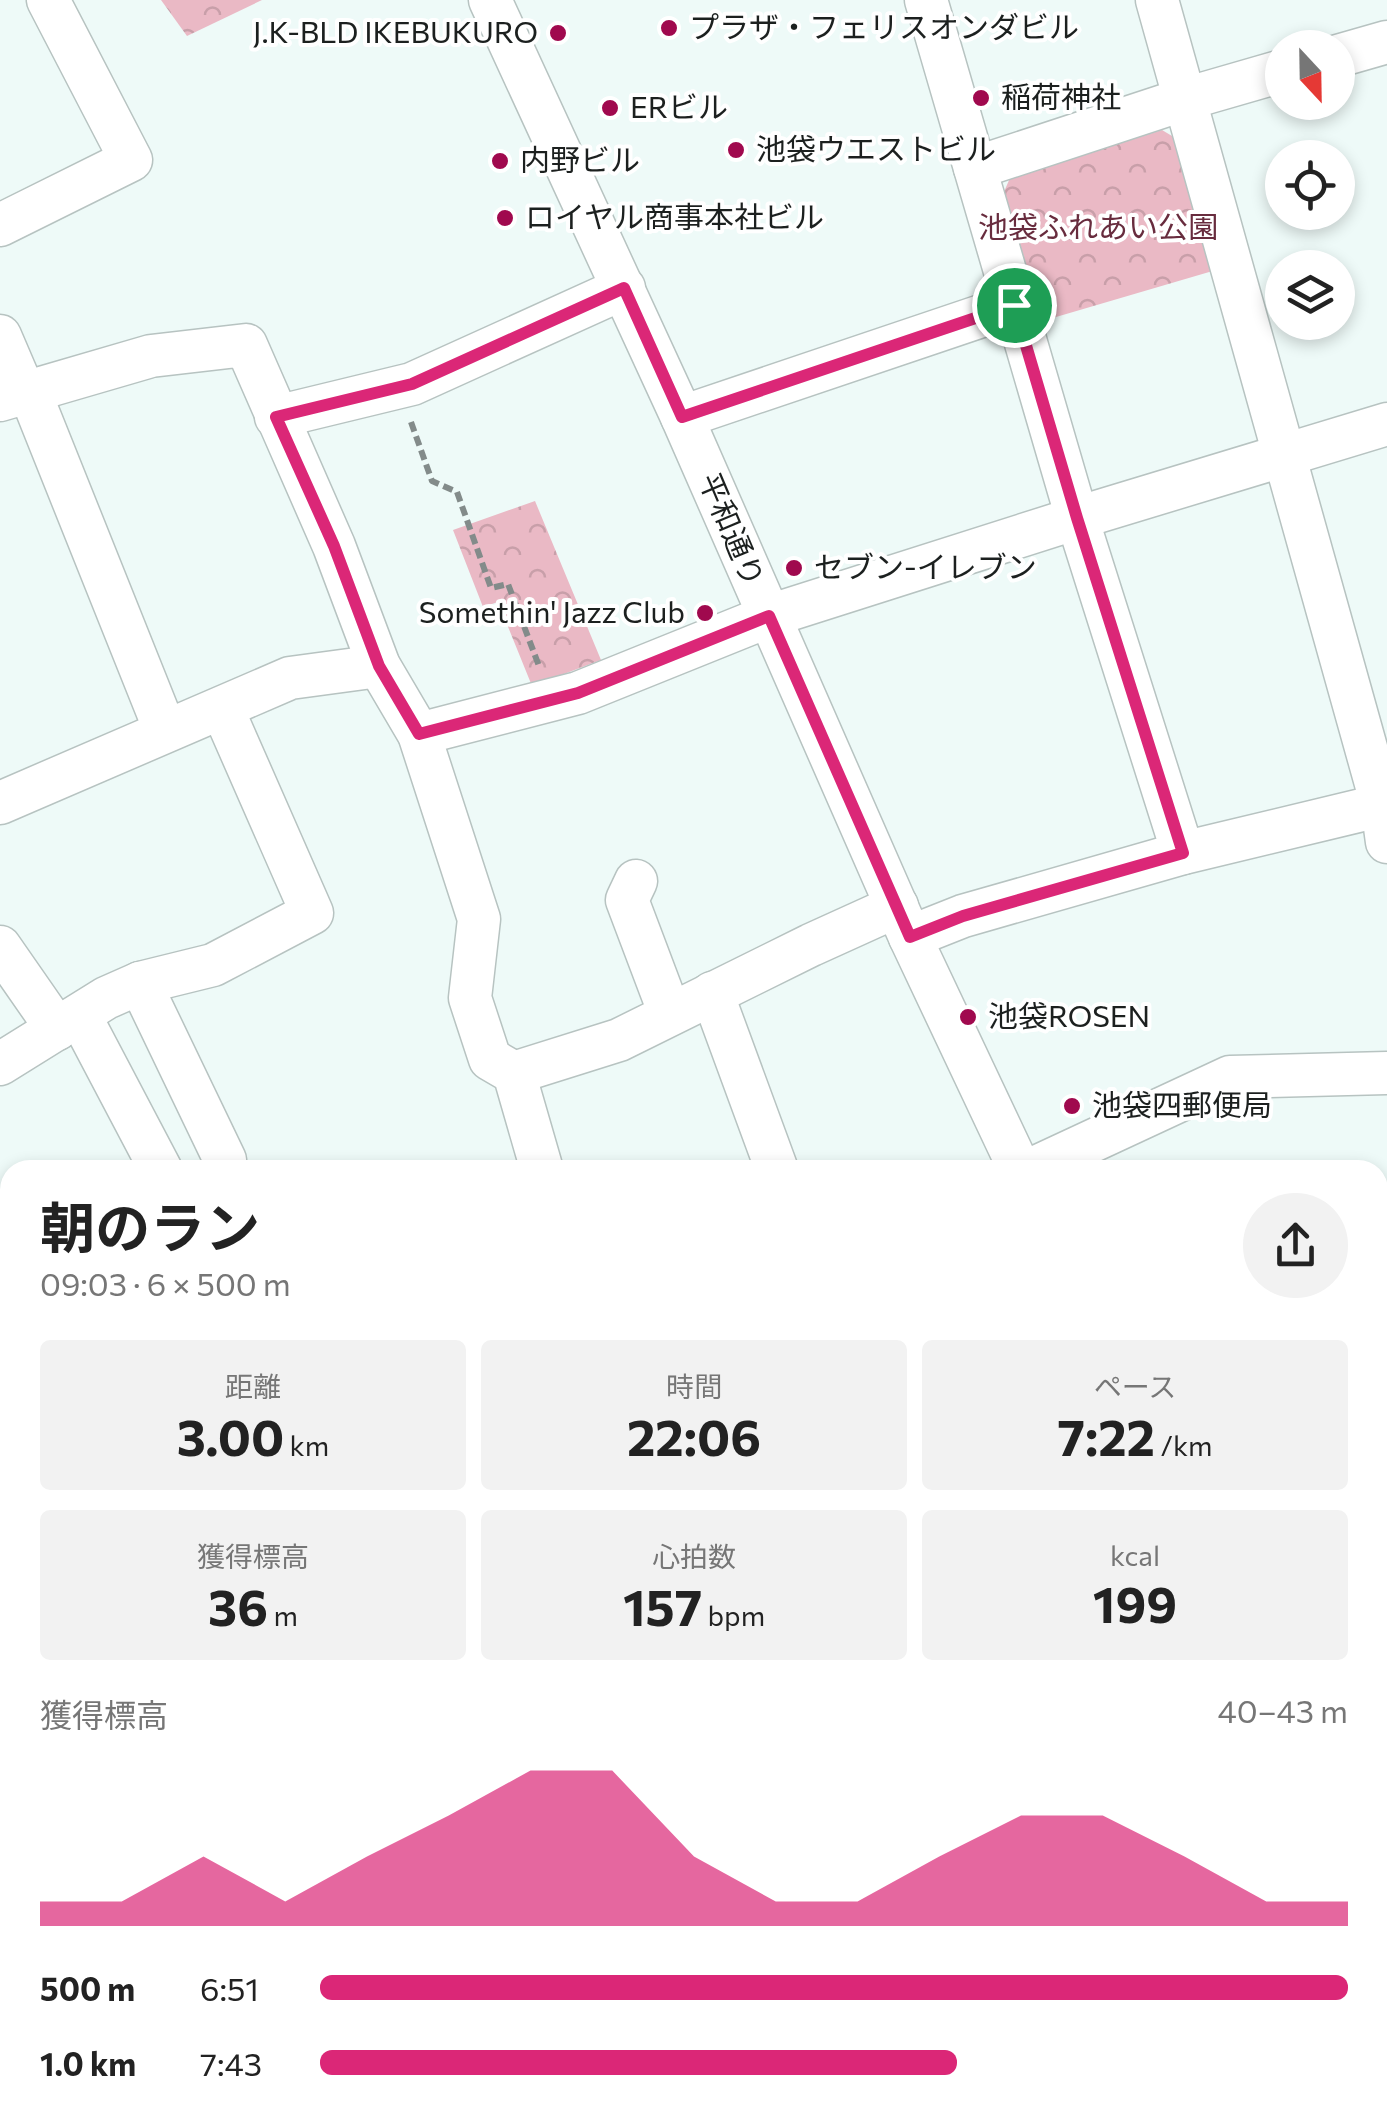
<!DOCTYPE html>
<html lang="ja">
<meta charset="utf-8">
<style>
:root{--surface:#fff;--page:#f2f2f2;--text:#222;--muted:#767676;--accent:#db2777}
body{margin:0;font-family:Commissioner,"Noto Sans JP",sans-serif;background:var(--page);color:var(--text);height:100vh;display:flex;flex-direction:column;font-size:38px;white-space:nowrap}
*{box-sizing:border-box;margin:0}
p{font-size:32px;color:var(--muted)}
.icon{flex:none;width:55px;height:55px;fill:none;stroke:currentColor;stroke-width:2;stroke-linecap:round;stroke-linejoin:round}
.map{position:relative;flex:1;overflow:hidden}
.panel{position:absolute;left:0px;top:1160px;width:1388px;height:962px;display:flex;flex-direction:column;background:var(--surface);border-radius:30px 30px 0 0;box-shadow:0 5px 15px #0003}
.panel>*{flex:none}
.needle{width:65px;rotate:158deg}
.tools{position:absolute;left:1265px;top:30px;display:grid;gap:20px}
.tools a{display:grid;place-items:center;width:90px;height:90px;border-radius:50%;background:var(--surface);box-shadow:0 5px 15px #0003;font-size:50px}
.pin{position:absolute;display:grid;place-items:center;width:85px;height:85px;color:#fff;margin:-42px;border:5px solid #fff;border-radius:50%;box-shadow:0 2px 10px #0007}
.round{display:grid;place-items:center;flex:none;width:105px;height:105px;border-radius:52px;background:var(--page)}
.summary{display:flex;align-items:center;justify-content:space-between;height:170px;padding:0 40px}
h1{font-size:55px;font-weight:700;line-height:75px}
.figures{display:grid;grid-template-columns:repeat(3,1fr);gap:15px;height:170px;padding:10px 40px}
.figures div{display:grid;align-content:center;border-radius:10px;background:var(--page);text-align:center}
.figures b{font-size:50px;font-weight:700}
.figures small{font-size:28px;font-weight:400}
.figures p{font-size:28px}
.chart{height:280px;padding:20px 40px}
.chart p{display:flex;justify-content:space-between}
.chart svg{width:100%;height:180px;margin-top:10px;fill:var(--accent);opacity:.7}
ul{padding:0 40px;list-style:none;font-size:32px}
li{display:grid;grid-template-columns:160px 120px 1fr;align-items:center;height:75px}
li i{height:25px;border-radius:12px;background:var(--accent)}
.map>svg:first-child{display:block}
</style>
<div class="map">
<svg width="1387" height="2122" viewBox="0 0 1387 2122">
<defs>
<pattern id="park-crowns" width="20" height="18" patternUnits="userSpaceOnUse" patternTransform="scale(2.5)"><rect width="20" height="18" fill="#eab9c5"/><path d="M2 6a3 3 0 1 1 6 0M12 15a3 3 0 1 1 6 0" fill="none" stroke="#c89fa9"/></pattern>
</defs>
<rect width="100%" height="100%" fill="#eefaf8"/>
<g fill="url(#park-crowns)">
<polygon points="161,0 262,0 187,36"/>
<polygon points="1162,130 1177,139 1216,270 1039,322 1003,194 1010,178"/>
<polygon points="535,501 601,660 532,686 498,602 483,607 453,530"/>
</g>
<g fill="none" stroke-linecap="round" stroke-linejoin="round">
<g stroke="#b7c3c1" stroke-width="45">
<g id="minor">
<polyline points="490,0 682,417 910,937 1020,1170"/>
<polyline points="926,0 1077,518 1183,853"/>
<polyline points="1157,0 1382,805 1387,842"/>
<polyline points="1338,56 1387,42"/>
<polyline points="975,168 1185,99 1282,71"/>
<polyline points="0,225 131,160 48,0"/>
<polyline points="0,336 24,392"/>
<polyline points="29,390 165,730"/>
<polyline points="0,400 151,356 246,345 334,546 379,666 419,734 479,919 470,998 490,1059 514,1073 542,1170"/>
<polyline points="276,417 412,384 624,288"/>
<polyline points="682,417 1014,305"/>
<polyline points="419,734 578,693 769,616 1077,518 1387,424"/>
<polyline points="0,803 290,678 379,666"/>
<polyline points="636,881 627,900 670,1014"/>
<polyline points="910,937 963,916 1183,853 1387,804"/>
<polyline points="0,947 57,1029"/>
<polyline points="140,983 225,1160"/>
<polyline points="712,993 777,1170"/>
<polyline points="80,1016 161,1170"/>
<polyline points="0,1064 106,998 140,983 213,965 312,913 222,708"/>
<polyline points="514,1073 619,1040 811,945 897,906"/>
<polyline points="1030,1170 1230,1077 1387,1073"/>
<polyline points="1378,1235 1387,1231"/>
<polyline points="0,1323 10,1336"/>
<polyline points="1378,1465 1387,1460"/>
<polyline points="0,1701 10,1710"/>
<polyline points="1378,2096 1387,2091"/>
<polyline points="205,2112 209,2122"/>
<polyline points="411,2112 423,2122"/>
<polyline points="1041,2112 1046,2122"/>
<polyline points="1329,2122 1347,2112"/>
</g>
</g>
<g stroke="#b7c3c1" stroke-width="58">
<g id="highway">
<polyline points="0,1527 10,1529"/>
<polyline points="0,1568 10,1569"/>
<polyline points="1378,1758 1387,1759"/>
<polyline points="1378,1833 1387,1835"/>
</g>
</g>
<polyline stroke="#838b8a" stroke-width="6" stroke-dasharray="10 5" stroke-linecap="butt" points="411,422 432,481 457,492 491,588 508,584 539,666"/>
<use href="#minor" stroke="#fff" stroke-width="42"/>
<use href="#highway" stroke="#fff" stroke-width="55"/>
</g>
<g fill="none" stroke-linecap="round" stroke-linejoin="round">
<g stroke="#fff" stroke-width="20">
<polygon id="route" points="624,288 682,417 1014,305 1077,518 1183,853 963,916 910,937 769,616 578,693 419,734 379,666 334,546 276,417 412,384"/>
</g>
<use href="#route" stroke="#db2777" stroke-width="12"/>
</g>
<g fill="#a0094e" stroke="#fff" stroke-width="4">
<circle cx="669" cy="28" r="10"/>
<circle cx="558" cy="33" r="10"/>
<circle cx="981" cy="98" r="10"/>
<circle cx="610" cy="108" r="10"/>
<circle cx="736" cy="150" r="10"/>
<circle cx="500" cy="161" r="10"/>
<circle cx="505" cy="218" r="10"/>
<circle cx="794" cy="568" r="10"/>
<circle cx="705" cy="613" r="10"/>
<circle cx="968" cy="1017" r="10"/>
<circle cx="1072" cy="1106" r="10"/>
</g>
<g text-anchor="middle" stroke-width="8" stroke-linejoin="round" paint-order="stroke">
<g font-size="30" fill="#1c201f" stroke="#fff" text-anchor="start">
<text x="689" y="38">プラザ・フェリスオンダビル</text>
<text x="538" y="43" text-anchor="end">J.K-BLD IKEBUKURO</text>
<text x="1001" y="108">稲荷神社</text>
<text x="630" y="118">ERビル</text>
<text x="756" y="160">池袋ウエストビル</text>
<text x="520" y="171">内野ビル</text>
<text x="525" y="228">ロイヤル商事本社ビル</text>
<text x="814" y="578">セブン-イレブン</text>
<text x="685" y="623" text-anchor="end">Somethin' Jazz Club</text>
<text x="988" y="1027">池袋ROSEN</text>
<text x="1092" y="1116">池袋四郵便局</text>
</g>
<g font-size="30" fill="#682c3e" stroke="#fff">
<text x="1098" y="238">池袋ふれあい公園</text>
</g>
<g font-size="30" fill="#1c201f" stroke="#fff">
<text transform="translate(731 530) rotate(67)" y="10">平和通り</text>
</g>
</g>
</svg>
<div class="tools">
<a><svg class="needle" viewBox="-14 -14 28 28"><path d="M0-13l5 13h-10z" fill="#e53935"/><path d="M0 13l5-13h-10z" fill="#767676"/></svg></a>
<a><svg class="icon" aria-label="locate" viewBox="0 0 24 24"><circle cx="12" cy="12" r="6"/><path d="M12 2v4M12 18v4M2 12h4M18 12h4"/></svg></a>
<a><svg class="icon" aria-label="layers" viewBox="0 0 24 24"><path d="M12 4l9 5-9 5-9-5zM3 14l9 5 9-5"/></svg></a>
</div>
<div class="pin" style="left:1014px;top:305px;background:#1e9e55"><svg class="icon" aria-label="arrive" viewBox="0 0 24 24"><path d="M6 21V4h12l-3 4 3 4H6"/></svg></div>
<section class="panel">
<div class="summary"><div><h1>朝のラン</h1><p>09:03 · 6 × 500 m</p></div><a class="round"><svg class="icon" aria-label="share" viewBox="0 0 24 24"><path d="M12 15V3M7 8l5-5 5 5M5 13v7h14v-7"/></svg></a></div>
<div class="figures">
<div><p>距離</p><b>3.00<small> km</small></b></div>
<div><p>時間</p><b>22:06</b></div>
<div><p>ペース</p><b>7:22<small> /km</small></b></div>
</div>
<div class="figures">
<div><p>獲得標高</p><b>36<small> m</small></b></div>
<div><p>心拍数</p><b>157<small> bpm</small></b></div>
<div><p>kcal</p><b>199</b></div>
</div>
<div class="chart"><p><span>獲得標高</span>40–43 m</p>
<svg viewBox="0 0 160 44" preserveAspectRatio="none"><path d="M0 44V38L10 38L20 27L30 38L40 27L50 17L60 6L70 6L80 27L90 38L100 38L110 27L120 17L130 17L140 27L150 38L160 38V44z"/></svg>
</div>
<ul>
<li><b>500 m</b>6:51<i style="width:100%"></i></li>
<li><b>1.0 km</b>7:43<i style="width:62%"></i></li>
</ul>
</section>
</div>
